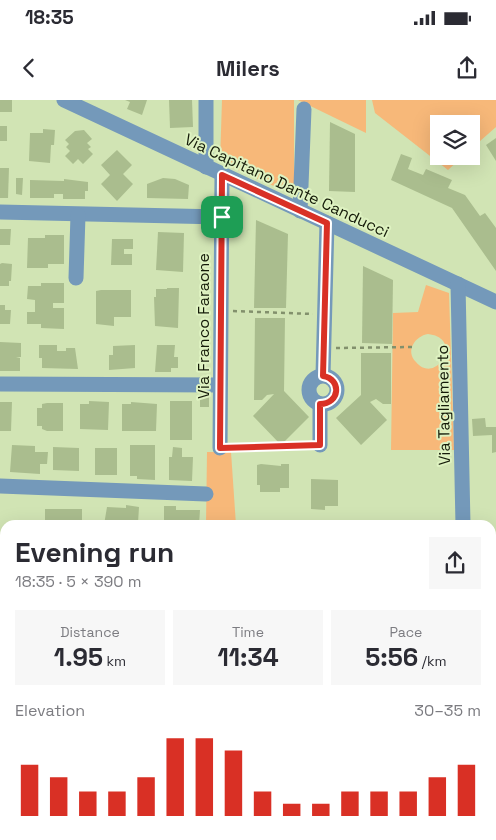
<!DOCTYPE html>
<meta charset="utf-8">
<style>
:root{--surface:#fff;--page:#f7f7f7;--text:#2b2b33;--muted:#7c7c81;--accent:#d93025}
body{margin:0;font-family:"Space Grotesk",sans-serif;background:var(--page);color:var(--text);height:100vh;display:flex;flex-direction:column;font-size:19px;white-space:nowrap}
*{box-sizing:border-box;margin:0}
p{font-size:16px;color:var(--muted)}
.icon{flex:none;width:28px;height:28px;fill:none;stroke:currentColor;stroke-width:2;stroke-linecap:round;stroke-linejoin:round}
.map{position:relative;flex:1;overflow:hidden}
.side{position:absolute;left:0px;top:420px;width:496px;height:320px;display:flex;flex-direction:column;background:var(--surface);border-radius:15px 15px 0 0;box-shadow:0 5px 20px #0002}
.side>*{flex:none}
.buttons{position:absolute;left:430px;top:15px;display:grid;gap:10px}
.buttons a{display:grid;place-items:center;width:50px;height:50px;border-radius:0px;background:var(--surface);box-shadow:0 5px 20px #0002;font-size:25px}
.pin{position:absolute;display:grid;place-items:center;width:42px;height:42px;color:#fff;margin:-21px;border-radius:10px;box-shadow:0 2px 8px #0006}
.round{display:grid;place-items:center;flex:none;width:52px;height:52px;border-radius:0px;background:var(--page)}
.headline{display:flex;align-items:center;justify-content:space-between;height:85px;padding:0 15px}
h1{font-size:28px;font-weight:700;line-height:38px}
.figures{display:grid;grid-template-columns:repeat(3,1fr);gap:8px;height:85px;padding:5px 15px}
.figures div{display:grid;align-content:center;border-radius:0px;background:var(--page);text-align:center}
.figures b{font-size:25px;font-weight:700}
.figures small{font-size:14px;font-weight:400}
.figures p{font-size:14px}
.chart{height:140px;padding:10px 15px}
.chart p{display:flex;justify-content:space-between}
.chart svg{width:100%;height:90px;margin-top:5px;stroke:var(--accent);stroke-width:6}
.status{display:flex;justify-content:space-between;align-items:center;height:35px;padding:0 25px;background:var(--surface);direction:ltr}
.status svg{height:14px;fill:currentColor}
header{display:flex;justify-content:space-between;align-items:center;height:65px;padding:0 15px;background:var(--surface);font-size:22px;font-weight:700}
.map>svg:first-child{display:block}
</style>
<div class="status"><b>18:35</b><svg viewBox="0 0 49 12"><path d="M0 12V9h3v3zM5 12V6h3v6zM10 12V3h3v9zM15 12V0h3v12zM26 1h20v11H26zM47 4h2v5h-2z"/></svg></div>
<header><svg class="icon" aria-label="back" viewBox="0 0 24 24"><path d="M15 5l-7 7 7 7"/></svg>Milers<svg class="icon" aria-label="share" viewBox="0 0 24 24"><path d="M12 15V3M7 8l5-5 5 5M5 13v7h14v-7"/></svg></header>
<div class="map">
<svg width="496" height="740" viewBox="0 0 496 740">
<rect width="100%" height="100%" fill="#d1e4b4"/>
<g fill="#f7b879" fill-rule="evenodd">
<polygon points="222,0 294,0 294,95 220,62"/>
<polygon points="298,0 366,0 366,33"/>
<polygon points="372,0 496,0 496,27 471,49 471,24 439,24 439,56 463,56 448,70 375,13"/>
<path d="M426,185L449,193L454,350H391L393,213L418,212ZM428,234C465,238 436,286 416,262C405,251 415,236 428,234Z"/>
<polygon points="207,352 231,352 236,425 206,425"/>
<rect x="208" y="735" width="70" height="5"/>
</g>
<g fill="#aabd8e">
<rect x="0" y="0" width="12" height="12"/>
<polygon points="125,0 147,0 142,15 127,9 130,2"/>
<polygon points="169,0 192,0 193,27 170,28"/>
<polygon points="330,22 355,34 355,92 329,91"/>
<rect x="0" y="26" width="7" height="15"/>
<polygon points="43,29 55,30 54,45 51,45 50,63 29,61 30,33 43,33"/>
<polygon points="84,30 92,39 87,43 91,47 88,49 93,54 83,64 78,59 73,64 65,56 70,51 66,47 69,44 65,40 75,31"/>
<polygon points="496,38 496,61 486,45"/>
<polygon points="117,50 132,65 123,74 133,84 117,101 101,84 110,75 101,65"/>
<polygon points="401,54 412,58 408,69 423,75 426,69 452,80 448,88 465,95 480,116 485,113 496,128 496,171 452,108 391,80"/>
<polygon points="0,68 9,68 8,98 0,98"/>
<polygon points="16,78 23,78 22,95 16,94"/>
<polygon points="163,78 175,79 189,85 188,99 147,98 147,84"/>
<polygon points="64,79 88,82 88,91 85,91 85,99 63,99 63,94 54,94 54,98 30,98 30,80 64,81"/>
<polygon points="256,120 288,134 286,208 254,208"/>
<polygon points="0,129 11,129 10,145 0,145"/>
<polygon points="158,132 184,133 183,172 156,170"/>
<polygon points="45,135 64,135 64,164 48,164 48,168 27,168 28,138 45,138"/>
<polygon points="112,139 133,139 133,149 124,149 124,154 132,154 132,165 111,165"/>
<polygon points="2,163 12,164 11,181 9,181 9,186 0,186 0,164"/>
<polygon points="363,166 393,180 392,244 362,243"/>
<polygon points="41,183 64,183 64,203 53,203 53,208 64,208 64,229 41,228 41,224 27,224 27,212 35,212 35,200 27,199 28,186 41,186"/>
<polygon points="167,188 179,188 178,228 155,226 154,197 156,197 156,189 167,189"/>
<polygon points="101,190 131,190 131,217 114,217 114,226 96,224 96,191"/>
<polygon points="0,205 5,205 5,210 11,210 10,224 0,224"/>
<polygon points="255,218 285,218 284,291 309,317 281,345 253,316 274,294 267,295 262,300 254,300"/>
<polygon points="0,242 21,243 21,257 16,257 20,258 20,271 0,271"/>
<polygon points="39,245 57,245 57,251 66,251 66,248 75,248 78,269 42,268 42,258 39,258"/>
<polygon points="135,245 135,268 109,270 109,255 113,255 113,246"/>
<polygon points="157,245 175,245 174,257 178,257 178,268 171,268 171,272 155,272"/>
<polygon points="361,253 391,253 391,304 383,304 376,299 370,302 387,320 361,345 336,318 361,295"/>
<polygon points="200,294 209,295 209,307 200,307"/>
<polygon points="89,301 109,302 108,330 80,329 80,304 89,304"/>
<rect x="170" y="301" width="22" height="39"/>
<polygon points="0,302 12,302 11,331 0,331"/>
<polygon points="131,302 157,304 156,331 122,331 122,304 131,304"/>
<polygon points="47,303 63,303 63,331 47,331 42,329 42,326 37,326 37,308 42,308 42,304"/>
<polygon points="485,318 486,327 496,327 496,352 492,353 492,335 473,336 472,319"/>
<polygon points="12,345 35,346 35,352 48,352 47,364 40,364 40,374 10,372"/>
<polygon points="130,345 155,345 155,380 137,379 137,376 130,376"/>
<polygon points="53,347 79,348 79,371 53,370"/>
<polygon points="173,347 182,348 182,357 193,357 192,381 169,380 169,357 172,357"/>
<rect x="95" y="348" width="22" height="27"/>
<polygon points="261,364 281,366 281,364 289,364 289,388 280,388 280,392 260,392 260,385 257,385 257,365"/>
<polygon points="311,379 338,380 338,406 325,406 325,410 311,409"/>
<polygon points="126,405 139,407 138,423 136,422 136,425 104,425 107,407 126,408"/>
<polygon points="164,406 176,406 176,410 200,410 199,425 164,425"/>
<rect x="45" y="409" width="37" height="16"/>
<rect x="0" y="469" width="5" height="120"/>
<rect x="0" y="599" width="5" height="40"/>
<rect x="49" y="735" width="18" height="5"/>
<polygon points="83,735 114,735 114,740 82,740"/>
<rect x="296" y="735" width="41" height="5"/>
<rect x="437" y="735" width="20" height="5"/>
</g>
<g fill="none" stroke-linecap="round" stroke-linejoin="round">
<g stroke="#82906c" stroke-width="2.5" stroke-dasharray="4 4" stroke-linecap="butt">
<polyline points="233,211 313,214"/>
<polyline points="336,248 412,247"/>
<polyline points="234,347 308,345"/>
</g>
<g stroke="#7499ba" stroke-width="15">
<polyline points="64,0 496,202"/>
<polyline points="206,67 206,0"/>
<polyline points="300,111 304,9"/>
<polyline points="0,112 221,117"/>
<polyline points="76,178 78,115"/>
<polyline points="458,184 463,425"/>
<polyline points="323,275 327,123"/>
<circle cx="323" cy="290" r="14"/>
<polyline points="0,284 220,285"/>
<polyline points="320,345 320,304"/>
<polyline points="220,348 222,75"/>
<polyline points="0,386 206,394"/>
<polyline points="0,458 5,458"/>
<polyline points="491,594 496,594"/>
<polyline points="0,645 5,645"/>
<polyline points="491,726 496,730"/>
<polyline points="470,735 471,740"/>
<polyline points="121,740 121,735"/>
</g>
</g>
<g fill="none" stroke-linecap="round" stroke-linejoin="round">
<g stroke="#fff" stroke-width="10">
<path id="route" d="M222,75L327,123L323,276C342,279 340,304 320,304V345L220,348Z"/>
</g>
<use href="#route" stroke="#d93025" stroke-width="6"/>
</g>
<g text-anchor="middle" stroke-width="4" stroke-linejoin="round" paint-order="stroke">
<g font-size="16" fill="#141a08" stroke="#def2c1">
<text transform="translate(287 85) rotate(25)" y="6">Via Capitano Dante Canducci</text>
<text transform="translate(203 226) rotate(-90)" y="6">Via Franco Faraone</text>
<text transform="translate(443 305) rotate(-91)" y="6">Via Tagliamento</text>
</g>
</g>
</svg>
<div class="buttons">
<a><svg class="icon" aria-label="layers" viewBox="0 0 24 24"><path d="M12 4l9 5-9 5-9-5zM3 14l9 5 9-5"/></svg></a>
</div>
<div class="pin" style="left:222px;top:117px;background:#1e9e55"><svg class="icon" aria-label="arrive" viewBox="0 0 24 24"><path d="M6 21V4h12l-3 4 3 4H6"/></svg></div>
<section class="side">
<div class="headline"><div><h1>Evening run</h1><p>18:35 · 5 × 390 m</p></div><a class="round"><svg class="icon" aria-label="share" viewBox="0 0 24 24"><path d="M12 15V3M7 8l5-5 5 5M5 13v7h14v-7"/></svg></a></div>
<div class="figures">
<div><p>Distance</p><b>1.95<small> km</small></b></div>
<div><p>Time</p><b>11:34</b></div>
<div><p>Pace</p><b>5:56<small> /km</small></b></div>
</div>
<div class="chart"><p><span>Elevation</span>30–35 m</p>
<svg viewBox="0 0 160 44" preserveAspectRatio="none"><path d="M5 44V19M15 44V25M25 44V32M35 44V32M45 44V25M55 44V6M65 44V6M75 44V12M85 44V32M95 44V38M105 44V38M115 44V32M125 44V32M135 44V32M145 44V25M155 44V19"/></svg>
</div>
</section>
</div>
